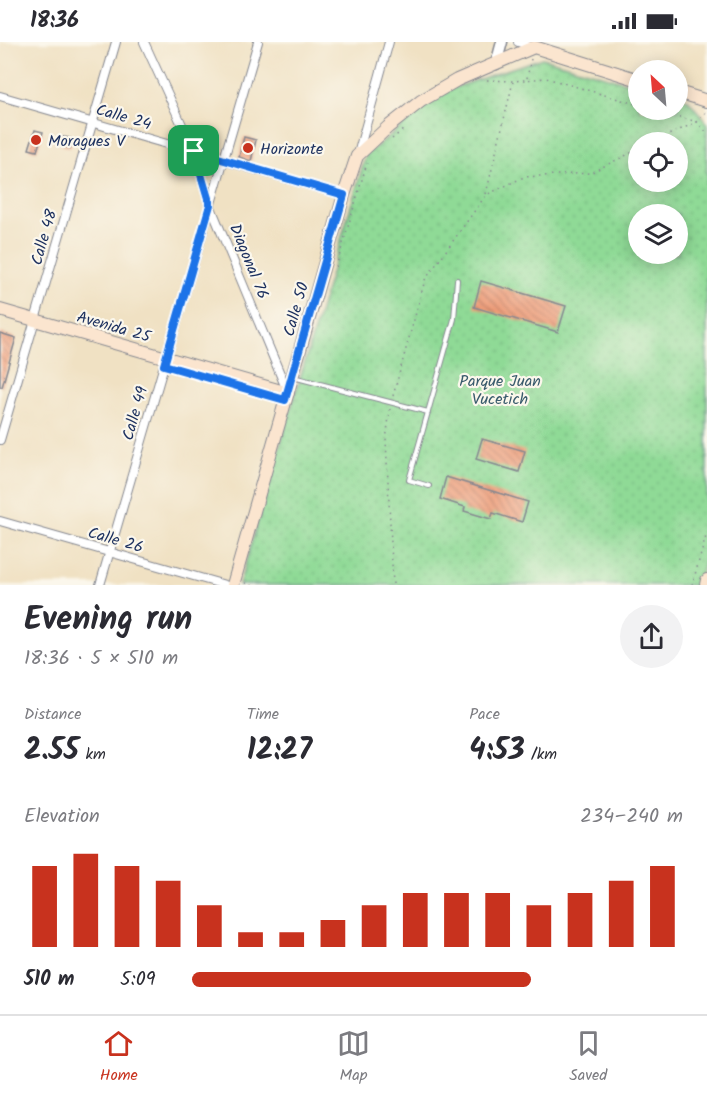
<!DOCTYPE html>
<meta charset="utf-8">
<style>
:root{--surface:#fff;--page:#f2f2f3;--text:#2b2b33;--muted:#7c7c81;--line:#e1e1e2;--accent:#c8321e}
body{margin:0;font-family:Kalam,sans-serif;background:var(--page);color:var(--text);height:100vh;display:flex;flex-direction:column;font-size:22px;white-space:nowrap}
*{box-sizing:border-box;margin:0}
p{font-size:20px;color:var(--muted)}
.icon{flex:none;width:33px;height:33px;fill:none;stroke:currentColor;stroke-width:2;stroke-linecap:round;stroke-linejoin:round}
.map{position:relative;height:543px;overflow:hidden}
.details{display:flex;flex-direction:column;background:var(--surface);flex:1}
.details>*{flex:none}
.needle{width:39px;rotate:334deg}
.fabs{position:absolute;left:628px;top:18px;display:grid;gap:12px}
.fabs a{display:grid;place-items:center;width:60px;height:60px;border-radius:50%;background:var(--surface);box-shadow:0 3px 15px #0003;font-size:30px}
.pin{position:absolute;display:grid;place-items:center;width:51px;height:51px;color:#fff;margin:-26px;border-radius:12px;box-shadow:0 3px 9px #0006}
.round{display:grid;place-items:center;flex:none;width:63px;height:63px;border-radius:32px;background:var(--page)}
.headline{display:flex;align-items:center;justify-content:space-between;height:102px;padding:0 24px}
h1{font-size:33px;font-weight:800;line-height:45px}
.figures{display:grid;grid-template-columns:repeat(3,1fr);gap:9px;height:102px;padding:6px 24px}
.figures div{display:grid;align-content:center}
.figures b{font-size:30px;font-weight:800}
.figures small{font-size:16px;font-weight:400}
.figures p{font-size:16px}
.chart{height:168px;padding:12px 24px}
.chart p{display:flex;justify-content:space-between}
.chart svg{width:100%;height:108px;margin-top:6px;stroke:var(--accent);stroke-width:6}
ul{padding:0 24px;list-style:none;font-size:20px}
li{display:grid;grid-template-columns:96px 72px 1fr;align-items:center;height:45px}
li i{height:15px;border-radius:8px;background:var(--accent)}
.status{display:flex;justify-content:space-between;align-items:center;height:42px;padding:0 30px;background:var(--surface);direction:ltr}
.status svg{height:16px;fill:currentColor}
.menu{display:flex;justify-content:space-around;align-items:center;height:84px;border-top:2px solid var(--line);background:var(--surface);font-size:16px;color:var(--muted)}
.menu a{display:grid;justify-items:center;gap:3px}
.menu .current{color:var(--accent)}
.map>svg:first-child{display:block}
</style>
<div class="status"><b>18:36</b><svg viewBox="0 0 49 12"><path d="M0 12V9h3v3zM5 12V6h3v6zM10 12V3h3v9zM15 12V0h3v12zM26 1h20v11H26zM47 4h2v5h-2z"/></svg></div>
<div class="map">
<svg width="707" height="543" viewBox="0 0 707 543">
<defs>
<pattern id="park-dots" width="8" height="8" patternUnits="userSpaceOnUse" patternTransform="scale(1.5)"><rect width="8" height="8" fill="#8fda96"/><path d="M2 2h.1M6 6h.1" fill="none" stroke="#7bbb84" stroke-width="1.8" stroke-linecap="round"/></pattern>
<pattern id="building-back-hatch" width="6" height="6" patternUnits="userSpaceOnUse" patternTransform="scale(1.5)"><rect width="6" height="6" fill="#ee9c78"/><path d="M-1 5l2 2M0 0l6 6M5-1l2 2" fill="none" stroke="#c08066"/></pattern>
</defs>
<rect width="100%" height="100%" fill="#fbf7ec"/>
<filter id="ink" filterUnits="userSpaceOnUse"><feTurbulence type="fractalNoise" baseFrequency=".0167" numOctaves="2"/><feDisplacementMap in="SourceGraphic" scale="12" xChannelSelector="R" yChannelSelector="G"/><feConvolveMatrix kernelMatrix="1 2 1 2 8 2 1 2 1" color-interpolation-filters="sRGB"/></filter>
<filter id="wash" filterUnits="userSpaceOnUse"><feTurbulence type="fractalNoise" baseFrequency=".008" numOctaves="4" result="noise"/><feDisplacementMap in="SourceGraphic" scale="24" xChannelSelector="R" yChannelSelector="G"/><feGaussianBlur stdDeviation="1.35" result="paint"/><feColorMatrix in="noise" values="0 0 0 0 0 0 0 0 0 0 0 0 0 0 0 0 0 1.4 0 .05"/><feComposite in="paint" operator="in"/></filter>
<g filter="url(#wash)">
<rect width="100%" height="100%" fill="#f0e1c3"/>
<path fill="url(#park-dots)" stroke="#55847a" stroke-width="1.5" fill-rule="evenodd" d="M542,16L639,44V68H678V55L688,58L707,81V510L698,543H239L366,113L445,49ZM639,100H678V140H639ZM639,172H678V212H639Z"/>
<g id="blocks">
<g fill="url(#building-back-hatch)">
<polygon points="35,88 43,90 37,109 29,107"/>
<polygon points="63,95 70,96 72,100 70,106 61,103"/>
<polygon points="244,95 256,98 251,119 239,115"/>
<polygon points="481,239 566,264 558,290 474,265"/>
<polygon points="0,291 16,296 2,345 0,345"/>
<polygon points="482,397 525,409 519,430 476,417"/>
<polygon points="446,435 528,460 522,480 493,471 491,477 464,469 465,465 440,457"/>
</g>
</g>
</g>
<g filter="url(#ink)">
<use href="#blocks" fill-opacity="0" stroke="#868890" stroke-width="1.5"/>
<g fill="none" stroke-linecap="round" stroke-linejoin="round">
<g stroke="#868890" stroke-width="6">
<g id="service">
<polyline points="293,335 428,370"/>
<polyline points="429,444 409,438 454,277 457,238"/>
</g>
</g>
<g stroke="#868890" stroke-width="10">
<g id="minor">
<polyline points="144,0 194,109 210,163 288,351"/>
<polyline points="518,0 534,5"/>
<polyline points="0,54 344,153"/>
<polyline points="358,112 389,0"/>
<polyline points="0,398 116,0"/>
<polyline points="0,479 225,543"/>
<polyline points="100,543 258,0"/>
</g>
</g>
<g stroke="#868890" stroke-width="13">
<polyline id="tertiary" points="496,22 502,0"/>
</g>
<g stroke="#868890" stroke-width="14">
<g id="secondary">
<polyline points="678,50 707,59"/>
<polyline points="0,268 288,351"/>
<polyline points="233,543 344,153 357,114 388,85 421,59 457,38 534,5 639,38"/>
<polyline points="706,543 707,538"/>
</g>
</g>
<g stroke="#868890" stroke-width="1.5" stroke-dasharray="1.5 4.5" stroke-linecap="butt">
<polyline points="527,36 531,17"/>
<polyline points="487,38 513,39 546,36 639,63"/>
<polyline points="656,68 697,80 707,91"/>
<polyline points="392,97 404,87"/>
<polyline points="653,100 697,80 706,70"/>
<polyline points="486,152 513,40"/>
<polyline points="336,225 367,121"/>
<polyline points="393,354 425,238 486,153 524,135 590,131 639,107"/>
<polyline points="390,367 386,398 393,543"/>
<polyline points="245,541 253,543"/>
<polyline points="692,543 707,491"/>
</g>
<use href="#service" stroke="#fff" stroke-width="4"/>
<use href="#minor" stroke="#fff" stroke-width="8"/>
<use href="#tertiary" stroke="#fff" stroke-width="10"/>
<use href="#secondary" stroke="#fbe5cf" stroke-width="12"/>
</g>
</g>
<g fill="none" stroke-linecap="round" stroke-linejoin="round" filter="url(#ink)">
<g stroke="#fff" stroke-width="12">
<polygon id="route" points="194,109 344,153 285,358 164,323 210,163"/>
</g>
<use href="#route" stroke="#1a73e8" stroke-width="8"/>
</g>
<g fill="#c8321e" stroke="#fbf7ec" stroke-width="2">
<circle cx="36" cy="98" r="6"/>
<circle cx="248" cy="106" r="6"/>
</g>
<g text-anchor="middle" stroke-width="4.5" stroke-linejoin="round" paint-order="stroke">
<g font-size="16" fill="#1b2f5e" stroke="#fbf7ec">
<text transform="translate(124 74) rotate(16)" y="6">Calle 24</text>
<text transform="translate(43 195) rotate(-74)" y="6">Calle 48</text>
<text transform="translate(250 219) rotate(68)" y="6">Diagonal 76</text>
<text transform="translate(295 267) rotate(-74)" y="6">Calle 50</text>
<text transform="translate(114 284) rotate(16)" y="6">Avenida 25</text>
<text transform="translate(134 371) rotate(-74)" y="6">Calle 49</text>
<text transform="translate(116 497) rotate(16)" y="6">Calle 26</text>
</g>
<g font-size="16" fill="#1b2f5e" stroke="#fbf7ec" text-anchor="start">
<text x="48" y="104">Moragues V</text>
<text x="260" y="112">Horizonte</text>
</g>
<g font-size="16" fill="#385a6c" stroke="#fbf7ec">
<text x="500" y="344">Parque Juan<tspan x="500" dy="18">Vucetich</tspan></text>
</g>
</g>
</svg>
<div class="fabs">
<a><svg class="needle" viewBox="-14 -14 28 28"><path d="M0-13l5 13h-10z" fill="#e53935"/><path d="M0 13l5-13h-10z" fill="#7c7c81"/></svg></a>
<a><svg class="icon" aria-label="locate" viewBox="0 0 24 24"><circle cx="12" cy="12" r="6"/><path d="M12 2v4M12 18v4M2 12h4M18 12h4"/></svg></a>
<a><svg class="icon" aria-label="layers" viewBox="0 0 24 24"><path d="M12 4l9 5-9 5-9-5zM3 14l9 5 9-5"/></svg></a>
</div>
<div class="pin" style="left:194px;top:109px;background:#1e9e55"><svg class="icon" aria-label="arrive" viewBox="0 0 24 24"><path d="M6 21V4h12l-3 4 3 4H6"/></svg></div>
</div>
<section class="details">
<div class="headline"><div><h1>Evening run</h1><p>18:36 · 5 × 510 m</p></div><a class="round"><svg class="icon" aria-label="share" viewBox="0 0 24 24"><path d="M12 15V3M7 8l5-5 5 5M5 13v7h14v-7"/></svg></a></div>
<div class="figures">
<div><p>Distance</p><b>2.55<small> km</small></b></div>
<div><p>Time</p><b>12:27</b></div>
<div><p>Pace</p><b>4:53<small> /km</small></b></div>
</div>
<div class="chart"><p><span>Elevation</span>234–240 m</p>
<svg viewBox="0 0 160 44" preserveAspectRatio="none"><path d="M5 44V11M15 44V6M25 44V11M35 44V17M45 44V27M55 44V38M65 44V38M75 44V33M85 44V27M95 44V22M105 44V22M115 44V22M125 44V27M135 44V22M145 44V17M155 44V11"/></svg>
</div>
<ul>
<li><b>510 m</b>5:09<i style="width:69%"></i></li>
</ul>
</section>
<nav class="menu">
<a class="current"><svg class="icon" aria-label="home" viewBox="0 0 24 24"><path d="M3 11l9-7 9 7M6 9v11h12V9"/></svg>Home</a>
<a><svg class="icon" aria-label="map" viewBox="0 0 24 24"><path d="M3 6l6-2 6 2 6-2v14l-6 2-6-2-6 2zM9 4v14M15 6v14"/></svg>Map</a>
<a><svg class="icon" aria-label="saved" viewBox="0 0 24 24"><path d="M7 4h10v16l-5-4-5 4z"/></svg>Saved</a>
</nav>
